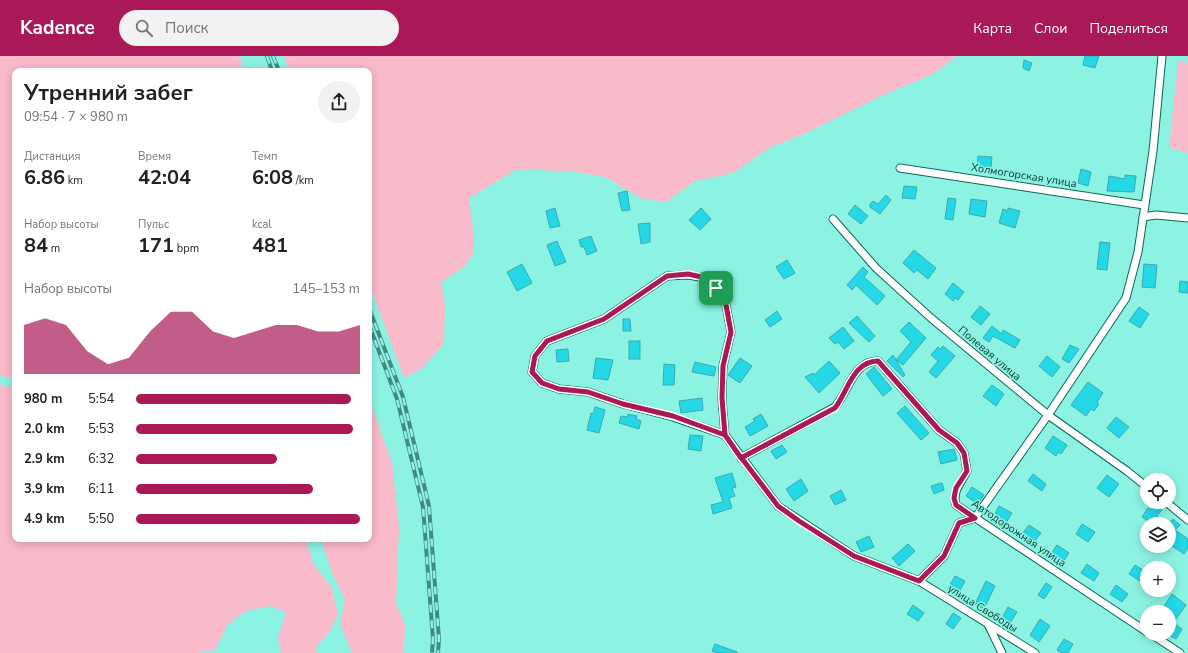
<!DOCTYPE html>
<html lang="ru">
<meta charset="utf-8">
<style>
:root{--surface:#fff;--page:#f2f2f2;--text:#202124;--muted:#757577;--accent:#a91955}
body{margin:0;font-family:"Nunito Sans",sans-serif;background:var(--page);color:var(--text);height:100vh;display:flex;flex-direction:column;font-size:15px;white-space:nowrap}
*{box-sizing:border-box;margin:0}
p{font-size:13px;color:var(--muted)}
.icon{flex:none;width:22px;height:22px;fill:none;stroke:currentColor;stroke-width:2;stroke-linecap:round;stroke-linejoin:round}
.map{position:relative;flex:1;overflow:hidden}
.drawer{position:absolute;left:12px;top:12px;width:360px;height:474px;display:flex;flex-direction:column;background:var(--surface);border-radius:8px;box-shadow:0 2px 10px #0003}
.drawer>*{flex:none}
.buttons{position:absolute;left:1140px;top:417px;display:grid;gap:8px}
.buttons a{display:grid;place-items:center;width:36px;height:36px;border-radius:50%;background:var(--surface);box-shadow:0 2px 10px #0003;font-size:20px}
.pin{position:absolute;display:grid;place-items:center;width:34px;height:34px;color:#fff;margin:-17px;border-radius:8px;box-shadow:0 2px 6px #0006}
.round{display:grid;place-items:center;flex:none;width:42px;height:42px;border-radius:21px;background:var(--page)}
.overview{display:flex;align-items:center;justify-content:space-between;height:68px;padding:0 12px}
h1{font-size:22px;font-weight:700;line-height:30px}
.figures{display:grid;grid-template-columns:repeat(3,1fr);gap:6px;height:68px;padding:4px 12px}
.figures div{display:grid;align-content:center}
.figures b{font-size:20px;font-weight:700}
.figures small{font-size:11px;font-weight:400}
.figures p{font-size:11px}
.chart{height:112px;padding:8px 12px}
.chart p{display:flex;justify-content:space-between}
.chart svg{width:100%;height:72px;margin-top:4px;fill:var(--accent);opacity:.7}
ul{padding:0 12px;list-style:none;font-size:13px}
li{display:grid;grid-template-columns:64px 48px 1fr;align-items:center;height:30px}
li i{height:10px;border-radius:5px;background:var(--accent)}
header{display:flex;align-items:center;gap:24px;box-sizing:border-box;height:56px;padding:0 20px;background:var(--accent);color:#fff}
header strong{font-size:19px}
nav{display:flex;gap:22px;margin-inline-start:auto;font-size:14px}
.search{width:280px;height:36px;background:var(--page);display:flex;align-items:center;gap:10px;box-sizing:border-box;padding:0 14px;border-radius:22px;color:var(--muted);font-size:15px}
.map>svg:first-child{display:block}
</style>
<header>
<strong>Kadence</strong>
<div class="search"><svg class="icon" aria-label="search" viewBox="0 0 24 24"><circle cx="10" cy="10" r="6"/><path d="M15 15l6 6"/></svg>Поиск</div>
<nav><a>Карта</a><a>Слои</a><a>Поделиться</a></nav>
</header>
<div class="map">
<svg width="1188" height="597" viewBox="0 0 1188 597">
<rect width="100%" height="100%" fill="#8cf3e3"/>
<g fill="#f9bac9">
<polygon points="0,0 240,0 243,15 15,15 15,322 0,320"/>
<path d="M284,0H957L933,18L881,40L804,78L771,91L733,117L695,125L666,146L643,143L605,121L576,116L517,113L469,142C470,155 477,189 472,199C467,212 451,219 441,226L445,248L444,288L421,313L404,322L369,228V15H289Z"/>
<polygon points="1178,5 1188,7 1188,97 1169,92"/>
<polygon points="0,329 15,332 15,483 306,483 313,507 332,532 338,559 329,577 316,591 317,597 281,597 278,582 286,556 270,550 246,555 228,568 215,594 196,597 0,597"/>
<polygon points="369,342 392,407 399,471 396,547 405,569 404,597 352,597 340,568 345,544 332,517 321,483 369,483"/>
</g>
<g fill="#24d8e5" stroke="#3aaab4">
<polygon points="1085,0 1099,0 1095,12 1083,9"/>
<polygon points="1024,4 1032,7 1029,15 1023,12"/>
<polygon points="978,100 992,101 991,111 977,110"/>
<polygon points="1081,113 1091,116 1088,130 1078,127"/>
<polygon points="1125,119 1136,120 1134,136 1107,135 1109,120 1125,123"/>
<polygon points="904,130 917,131 915,143 902,142"/>
<polygon points="627,135 630,154 622,155 618,137"/>
<polygon points="886,139 891,144 880,158 870,151 870,148 873,145 878,148"/>
<polygon points="948,142 956,143 953,164 945,163"/>
<polygon points="971,143 987,145 985,161 969,158"/>
<polygon points="855,149 868,160 861,168 848,158"/>
<polygon points="555,152 560,170 550,172 546,155"/>
<polygon points="701,152 711,163 700,174 689,164"/>
<polygon points="1008,152 1020,155 1015,172 999,167 1003,153 1008,155"/>
<polygon points="650,167 650,186 641,188 638,168"/>
<polygon points="591,180 597,195 587,199 584,191 581,191 579,184"/>
<polygon points="557,185 566,206 555,210 547,189"/>
<polygon points="1100,186 1110,187 1107,214 1097,213"/>
<polygon points="914,194 936,212 928,223 917,214 914,217 903,207"/>
<polygon points="787,204 795,217 784,223 776,211"/>
<polygon points="522,208 532,227 517,235 507,216"/>
<polygon points="1144,208 1157,209 1155,232 1142,231"/>
<polygon points="863,211 868,216 864,221 885,240 877,249 856,229 852,234 847,229"/>
<polygon points="1180,225 1188,226 1188,237 1179,236"/>
<polygon points="953,227 964,236 958,244 955,242 953,245 945,238"/>
<polygon points="980,250 990,258 981,269 971,261"/>
<polygon points="1139,251 1149,258 1140,272 1129,265"/>
<polygon points="777,255 782,263 770,271 765,264"/>
<polygon points="857,260 875,280 869,286 849,267"/>
<polygon points="623,263 630,263 631,275 623,275"/>
<polygon points="909,266 926,282 903,309 896,304 911,286 900,275"/>
<polygon points="992,270 1002,278 1003,274 1020,284 1015,292 993,280 989,286 983,282"/>
<polygon points="843,271 854,285 844,293 838,286 835,288 829,282"/>
<rect x="629" y="285" width="11" height="18"/>
<polygon points="1070,289 1079,293 1069,307 1062,303"/>
<polygon points="943,290 955,300 936,322 929,316 938,305 931,299 938,291 940,293"/>
<polygon points="568,293 569,305 557,306 556,294"/>
<polygon points="893,299 905,319 903,321 887,305"/>
<polygon points="1047,300 1060,311 1052,321 1039,310"/>
<polygon points="596,302 613,304 608,324 593,322"/>
<polygon points="740,302 752,310 740,327 728,319"/>
<polygon points="829,305 840,317 819,337 805,321 813,317 814,319"/>
<polygon points="695,306 716,311 714,320 692,316"/>
<polygon points="664,308 675,309 674,329 663,329"/>
<polygon points="874,311 892,333 883,340 866,318"/>
<polygon points="1088,326 1103,337 1097,346 1099,348 1094,355 1091,353 1086,360 1071,349"/>
<polygon points="992,329 1004,338 996,350 983,340"/>
<polygon points="702,342 703,354 681,357 679,345"/>
<polygon points="905,350 929,377 921,384 897,357"/>
<polygon points="595,351 605,354 599,377 587,374 591,357 593,358"/>
<polygon points="628,358 637,360 636,363 641,365 639,373 619,367 621,360 627,361"/>
<polygon points="761,358 768,370 750,380 745,371 755,365 753,363"/>
<polygon points="1116,361 1129,371 1119,382 1107,372"/>
<polygon points="690,379 703,380 701,395 688,393"/>
<polygon points="1053,380 1067,389 1061,398 1058,396 1056,400 1045,392"/>
<polygon points="782,389 787,396 776,403 771,395"/>
<polygon points="954,393 957,404 941,408 938,396"/>
<polygon points="732,417 736,431 732,432 735,440 729,442 732,452 713,458 711,449 723,446 715,422"/>
<polygon points="1033,418 1046,428 1042,435 1028,425"/>
<polygon points="1107,419 1119,428 1109,441 1097,432"/>
<polygon points="801,423 808,435 794,445 786,433"/>
<polygon points="942,427 944,434 934,438 931,430"/>
<polygon points="972,431 984,439 978,448 966,440"/>
<polygon points="841,434 846,444 835,449 830,440"/>
<polygon points="1155,449 1162,454 1157,460 1169,468 1152,468 1142,461 1148,452 1151,454"/>
<polygon points="999,450 1012,457 1006,467 994,460"/>
<polygon points="1173,463 1180,469 1175,474 1188,483 1188,492 1184,498 1169,488 1169,468"/>
<polygon points="1082,468 1095,476 1088,486 1076,478"/>
<polygon points="1029,469 1041,477 1034,486 1022,478"/>
<polygon points="869,480 874,491 861,496 856,486"/>
<polygon points="908,488 915,495 899,510 892,502"/>
<polygon points="1057,489 1069,497 1063,506 1051,498"/>
<polygon points="1087,508 1099,517 1094,525 1081,517"/>
<polygon points="1135,509 1146,516 1140,525 1129,518"/>
<polygon points="955,520 965,525 958,538 948,532"/>
<polygon points="986,525 995,530 984,553 975,548"/>
<polygon points="1046,527 1052,531 1044,543 1038,539"/>
<polygon points="1116,529 1128,538 1122,546 1110,538"/>
<polygon points="1172,538 1186,549 1173,567 1182,573 1176,583 1169,579 1169,556 1160,556"/>
<polygon points="913,549 924,557 918,565 907,558"/>
<polygon points="1008,551 1017,556 1010,567 1002,562"/>
<polygon points="953,557 961,562 953,573 946,568"/>
<polygon points="1040,563 1050,570 1039,586 1030,579"/>
<polygon points="1064,583 1073,588 1068,597 1062,597 1057,594"/>
<polygon points="715,588 737,596 737,597 718,597 712,595"/>
</g>
<g fill="none" stroke-linecap="round" stroke-linejoin="round">
<g stroke="#0a675c" stroke-width="9">
<g id="minor">
<polyline points="900,112 1144,149"/>
<polyline points="1143,161 1156,159 1188,162"/>
<polyline points="833,163 876,212 931,262 1048,359 1127,415 1147,431"/>
<polyline points="725,379 673,361 623,348 588,336 559,333 542,327 532,316 535,300 547,285 604,263 667,220 688,219 706,222 716,232 726,249 731,276 723,310 722,343 725,379 778,450 854,500 919,525 1035,597"/>
<path d="M741,402L835,351C849,335 853,305 878,305L939,374L957,387L964,397L967,415C961,427 952,435 956,449L1147,576"/>
<polyline points="1166,446 1188,464"/>
<polyline points="919,525 944,500 959,467 975,462 1048,359 1126,242 1138,196 1153,95 1162,0"/>
<polyline points="988,568 1002,597"/>
<polyline points="1151,578 1180,597"/>
</g>
</g>
<use href="#minor" stroke="#fff" stroke-width="7"/>
<g stroke="#438b81" stroke-width="4">
<g id="rail">
<polyline points="267,0 272,15"/>
<polyline points="273,0 279,15"/>
<polyline points="369,252 403,341 429,450 439,583 438,597"/>
<polyline points="369,269 397,343 423,451 433,583 432,597"/>
</g>
</g>
<use href="#rail" stroke="#8cf3e3" stroke-width="2.5" stroke-dasharray="8" stroke-linecap="butt"/>
</g>
<g fill="none" stroke-linecap="round" stroke-linejoin="round">
<g stroke="#fff" stroke-width="8">
<path id="route" d="M716,232L726,249L731,276L723,310L722,342L725,379L741,402L743,404L778,450L799,465L854,500L919,525L944,500L959,467L975,462L956,449L954,442L956,432L967,415L964,397L957,387L939,374L878,305C853,305 848,335 835,352L741,402L725,379L673,360L623,348L588,336L559,333L542,327L532,316L535,300L547,285L604,263L667,220L688,218L706,222L716,232"/>
</g>
<use href="#route" stroke="#a91955" stroke-width="5"/>
</g>
<g text-anchor="middle" stroke-width="3" stroke-linejoin="round" paint-order="stroke">
<g font-size="11" fill="#083732" stroke="#8cf3e3">
<text transform="translate(1024 119) rotate(9)" y="4">Холмогорская улица</text>
<text transform="translate(990 297) rotate(40)" y="4">Полевая улица</text>
<text transform="translate(1019 477) rotate(34)" y="4">Автодорожная улица</text>
<text transform="translate(983 552) rotate(32)" y="4">улица Свободы</text>
</g>
</g>
</svg>
<div class="buttons">
<a><svg class="icon" aria-label="locate" viewBox="0 0 24 24"><circle cx="12" cy="12" r="6"/><path d="M12 2v4M12 18v4M2 12h4M18 12h4"/></svg></a>
<a><svg class="icon" aria-label="layers" viewBox="0 0 24 24"><path d="M12 4l9 5-9 5-9-5zM3 14l9 5 9-5"/></svg></a>
<a>+</a>
<a>−</a>
</div>
<div class="pin" style="left:716px;top:232px;background:#1e9e55"><svg class="icon" aria-label="arrive" viewBox="0 0 24 24"><path d="M6 21V4h12l-3 4 3 4H6"/></svg></div>
<section class="drawer">
<div class="overview"><div><h1>Утренний забег</h1><p>09:54 · 7 × 980 m</p></div><a class="round"><svg class="icon" aria-label="share" viewBox="0 0 24 24"><path d="M12 15V3M7 8l5-5 5 5M5 13v7h14v-7"/></svg></a></div>
<div class="figures">
<div><p>Дистанция</p><b>6.86<small> km</small></b></div>
<div><p>Время</p><b>42:04</b></div>
<div><p>Темп</p><b>6:08<small> /km</small></b></div>
</div>
<div class="figures">
<div><p>Набор высоты</p><b>84<small> m</small></b></div>
<div><p>Пульс</p><b>171<small> bpm</small></b></div>
<div><p>kcal</p><b>481</b></div>
</div>
<div class="chart"><p><span>Набор высоты</span>145–153 m</p>
<svg viewBox="0 0 160 44" preserveAspectRatio="none"><path d="M0 44V14L10 10L20 14L30 30L40 38L50 34L60 18L70 6L80 6L90 18L100 22L110 18L120 14L130 14L140 18L150 18L160 14V44z"/></svg>
</div>
<ul>
<li><b>980 m</b>5:54<i style="width:96%"></i></li>
<li><b>2.0 km</b>5:53<i style="width:97%"></i></li>
<li><b>2.9 km</b>6:32<i style="width:63%"></i></li>
<li><b>3.9 km</b>6:11<i style="width:79%"></i></li>
<li><b>4.9 km</b>5:50<i style="width:100%"></i></li>
</ul>
</section>
</div>
